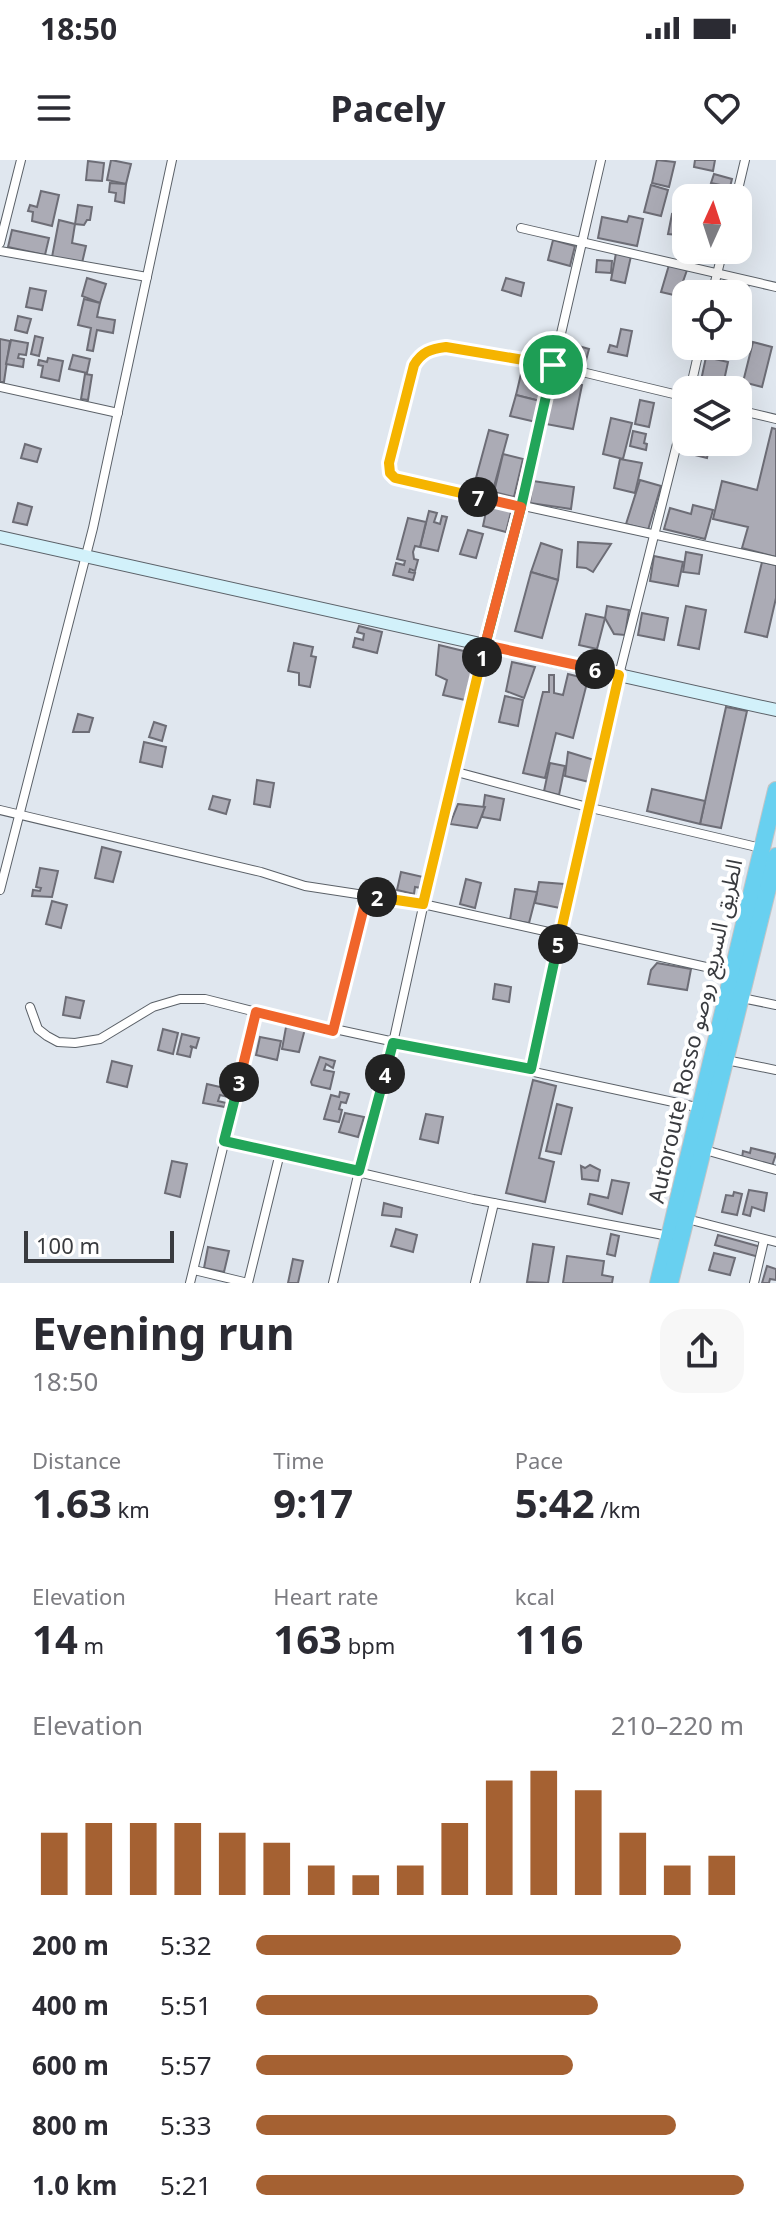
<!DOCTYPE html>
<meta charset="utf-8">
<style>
:root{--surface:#fff;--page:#f7f7f7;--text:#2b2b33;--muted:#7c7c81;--accent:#a56132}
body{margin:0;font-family:"Noto Sans","Noto Sans Arabic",sans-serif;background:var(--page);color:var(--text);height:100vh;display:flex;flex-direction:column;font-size:30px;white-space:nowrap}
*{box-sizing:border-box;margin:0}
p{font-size:26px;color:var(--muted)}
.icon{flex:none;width:44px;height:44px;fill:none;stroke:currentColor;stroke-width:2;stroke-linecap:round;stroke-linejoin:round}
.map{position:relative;height:1123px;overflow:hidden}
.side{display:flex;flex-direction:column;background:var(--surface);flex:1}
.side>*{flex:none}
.needle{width:52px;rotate:3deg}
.tools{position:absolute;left:672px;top:24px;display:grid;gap:16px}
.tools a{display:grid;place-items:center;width:80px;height:80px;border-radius:16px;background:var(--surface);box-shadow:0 8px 32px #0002;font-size:40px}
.scale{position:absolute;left:24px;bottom:20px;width:150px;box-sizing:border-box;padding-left:8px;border:4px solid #393b3f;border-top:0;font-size:22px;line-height:28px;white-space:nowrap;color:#393b3f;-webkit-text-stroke:6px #fff;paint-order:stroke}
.pin{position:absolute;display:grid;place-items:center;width:68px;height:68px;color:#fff;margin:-34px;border:4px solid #fff;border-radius:50%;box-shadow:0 2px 8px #0007}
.km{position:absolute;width:40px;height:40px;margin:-20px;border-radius:50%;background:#222;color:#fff;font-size:22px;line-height:40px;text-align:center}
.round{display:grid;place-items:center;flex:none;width:84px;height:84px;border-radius:24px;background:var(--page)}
.head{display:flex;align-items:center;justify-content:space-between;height:136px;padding:0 32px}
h1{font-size:44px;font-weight:700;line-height:60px}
.figures{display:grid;grid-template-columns:repeat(3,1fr);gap:12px;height:136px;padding:8px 32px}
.figures div{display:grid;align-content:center}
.figures b{font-size:40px;font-weight:700}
.figures small{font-size:22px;font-weight:400}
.figures p{font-size:22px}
.chart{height:224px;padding:16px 32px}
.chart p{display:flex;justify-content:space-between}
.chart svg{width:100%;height:144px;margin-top:8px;stroke:var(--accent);stroke-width:6}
ul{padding:0 32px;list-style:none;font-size:26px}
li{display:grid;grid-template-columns:128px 96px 1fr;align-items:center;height:60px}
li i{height:20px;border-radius:10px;background:var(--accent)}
.status{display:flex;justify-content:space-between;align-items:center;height:56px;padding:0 40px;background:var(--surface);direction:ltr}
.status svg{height:22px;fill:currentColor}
header{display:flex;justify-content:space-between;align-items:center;height:104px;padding:0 32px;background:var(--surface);font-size:36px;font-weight:700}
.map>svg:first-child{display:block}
</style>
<div class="status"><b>18:50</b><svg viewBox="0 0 49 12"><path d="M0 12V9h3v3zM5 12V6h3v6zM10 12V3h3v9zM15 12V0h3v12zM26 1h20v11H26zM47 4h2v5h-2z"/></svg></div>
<header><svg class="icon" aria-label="menu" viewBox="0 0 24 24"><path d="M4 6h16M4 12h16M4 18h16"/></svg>Pacely<svg class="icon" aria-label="heart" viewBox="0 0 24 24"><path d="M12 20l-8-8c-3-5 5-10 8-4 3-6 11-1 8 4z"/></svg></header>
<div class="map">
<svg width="776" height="1123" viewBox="0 0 776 1123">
<rect width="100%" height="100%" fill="#e0e7ef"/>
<g fill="#ababb5" stroke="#6d6d76" stroke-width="2">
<polygon points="111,0 131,4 126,24 107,20"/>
<polygon points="657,0 675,2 669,27 652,23"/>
<polygon points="695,0 715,0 713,11 694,7"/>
<polygon points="88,1 104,3 102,21 86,20"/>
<polygon points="714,14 732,19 730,27 711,23"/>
<polygon points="110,23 126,24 124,43 115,41 116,33 109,32"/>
<polygon points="651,25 668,30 661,56 644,52"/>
<polygon points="41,31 59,35 52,66 32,61 33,52 28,51 30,45 37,47"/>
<polygon points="78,45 92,47 90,60 87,60 84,65 75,64"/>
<polygon points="672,54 683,56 678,75 668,74"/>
<polygon points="629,56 643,59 637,86 598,78 602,57 627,62"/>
<polygon points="59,60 75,64 72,83 86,86 82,103 52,97"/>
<polygon points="683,62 686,62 686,90 694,90 692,96 676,92"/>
<polygon points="12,70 49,78 45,95 8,87"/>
<polygon points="553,80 575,86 570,106 548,100"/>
<polygon points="616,93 631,96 625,123 611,120"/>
<polygon points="597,100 612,101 611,113 596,112"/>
<polygon points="669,105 687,110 678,136 661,132"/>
<polygon points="87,118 106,124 100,143 82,136"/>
<polygon points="506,118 524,123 521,136 502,130"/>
<polygon points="726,120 749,124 744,145 738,144 738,134 723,134"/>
<polygon points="685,122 711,132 710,134 686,134 686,148 677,144"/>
<polygon points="30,128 46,131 42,150 26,147"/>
<polygon points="84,139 100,143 97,157 115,160 113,173 97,170 93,191 87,190 91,168 78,165"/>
<polygon points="18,156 31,159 27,173 15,170"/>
<polygon points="621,169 632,171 627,196 608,192 610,185 617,187"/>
<polygon points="35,176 43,178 39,196 31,194"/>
<polygon points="0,179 10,181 4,222 0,222"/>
<polygon points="11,180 28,183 26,195 19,194 18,198 24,199 23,207 6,204"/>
<polygon points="753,182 772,187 762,227 743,222"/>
<polygon points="568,183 589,189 584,208 562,202"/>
<polygon points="73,195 90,199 87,213 69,209"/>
<polygon points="706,197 728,202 722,230 699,230"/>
<polygon points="48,198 63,201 59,221 41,217 43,206 38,205 39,200 47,202"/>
<polygon points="85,214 92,215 88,240 81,239"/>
<polygon points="521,214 545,219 540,241 516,235"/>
<polygon points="555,219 582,225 573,269 546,264"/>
<polygon points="516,235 540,241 536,262 510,256"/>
<polygon points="640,240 654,243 649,267 635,264"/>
<polygon points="611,258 632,263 623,299 603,294"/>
<polygon points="772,268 776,269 776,397 742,388 748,367 713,359 722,321 757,330"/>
<polygon points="489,270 508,275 492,334 473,329"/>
<polygon points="633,271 646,274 644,283 647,284 646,290 630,286"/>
<polygon points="686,279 686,282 729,282 727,292 709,288 707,298 683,292"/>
<polygon points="25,284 41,289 37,302 21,298"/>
<polygon points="503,294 523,299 514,337 494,332"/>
<polygon points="620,299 642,303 635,333 614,328"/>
<polygon points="640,320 661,326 648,370 626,364"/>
<polygon points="533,321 574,327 571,349 530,343"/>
<polygon points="488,342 512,348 506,372 483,366"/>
<polygon points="18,343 32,347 27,365 13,362"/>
<polygon points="693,345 713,350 705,379 664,369 670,348 691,354"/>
<polygon points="429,351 437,353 434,362 440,364 442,356 447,357 438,391 420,387"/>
<polygon points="408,358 426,362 420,387 415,386 413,392 414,399 418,400 415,411 410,409 409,412 415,413 413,420 393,415 396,403 404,405 405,401 397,399"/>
<polygon points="468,370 483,374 476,398 460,394"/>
<polygon points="578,382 611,384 593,412 586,408 577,407"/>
<polygon points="541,383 562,390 558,420 531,412"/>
<polygon points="686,392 702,395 699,414 683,412"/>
<polygon points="654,396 683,402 678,426 650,421"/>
<polygon points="762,402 776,405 776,438 767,477 745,472"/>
<polygon points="531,412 558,420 542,478 515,471"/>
<polygon points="607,446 629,450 625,475 614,474 605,458"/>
<polygon points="686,446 706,450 699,489 678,485"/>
<polygon points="642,453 668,458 664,480 638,475"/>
<polygon points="586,454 605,458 597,489 579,485"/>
<polygon points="359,466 382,472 377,493 353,487 355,478 363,480 364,474 357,472"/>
<polygon points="294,483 313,487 311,496 316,497 310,527 299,525 299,513 288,511"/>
<polygon points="439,485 476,494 465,540 443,535 447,520 436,515"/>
<polygon points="512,502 535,507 524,538 506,531"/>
<polygon points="568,514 588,519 573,578 556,573 545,618 523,613 543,532 549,532 549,515 554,515 554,533 563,535"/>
<polygon points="505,536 523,540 518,566 499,562"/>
<polygon points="726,547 747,551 721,668 700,664"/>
<polygon points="78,554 93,558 89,572 73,572"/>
<polygon points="154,562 166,566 162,581 149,577"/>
<polygon points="144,582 166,587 162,607 140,602"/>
<polygon points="568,592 594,600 589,622 565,616"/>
<polygon points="550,603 565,606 559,635 544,631"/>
<polygon points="257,620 274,623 270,647 254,644"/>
<polygon points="652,629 705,641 700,664 647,651"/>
<polygon points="485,635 504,639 500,660 482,657"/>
<polygon points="213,636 230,640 226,654 209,649"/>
<polygon points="458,644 485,647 477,668 450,664"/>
<polygon points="102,687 121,692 113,722 95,718"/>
<polygon points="40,708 58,711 52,737 32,736 33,730 40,731 41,728 36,727"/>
<polygon points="401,712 423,717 421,728 415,727 414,734 397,730"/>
<polygon points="466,719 481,723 475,748 460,744"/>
<polygon points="539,722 564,724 560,748 535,743"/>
<polygon points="515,729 537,732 529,763 510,760"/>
<polygon points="52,741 67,745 61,768 46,764"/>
<polygon points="657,803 691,809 687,830 648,824 651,810"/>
<polygon points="495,824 511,827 509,842 493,839"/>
<polygon points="66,837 84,841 80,858 63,855"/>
<polygon points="295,862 306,865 299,892 282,889 286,867 294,868"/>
<polygon points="163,869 178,873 173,894 158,890"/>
<polygon points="182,874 199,878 196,888 190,886 192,888 190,897 177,894"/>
<polygon points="260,877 281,881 277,900 256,895"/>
<polygon points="320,897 335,901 333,908 326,904 324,910 334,912 330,929 312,925 311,922"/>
<polygon points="112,901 132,906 127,927 107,922"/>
<polygon points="533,920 556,926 539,998 554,1002 545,1042 506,1033"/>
<polygon points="207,924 229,929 228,937 220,935 218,941 226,943 225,947 203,943"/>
<polygon points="340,932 349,934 346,943 341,942 339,949 342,950 339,962 324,959 331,935 339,937"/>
<polygon points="557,944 572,948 561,994 546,991"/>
<polygon points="345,953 364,957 358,977 339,972"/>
<polygon points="426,954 443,957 438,983 420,979"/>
<polygon points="751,988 776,994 772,1006 742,998 743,991 750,993"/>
<polygon points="172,1001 187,1004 180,1037 165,1033"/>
<polygon points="590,1005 600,1010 598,1021 582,1019 581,1006 585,1008"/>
<polygon points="612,1020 629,1023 622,1054 588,1044 590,1034 608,1038"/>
<polygon points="749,1030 767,1033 764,1051 752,1047 750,1056 743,1054"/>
<polygon points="734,1032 742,1034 737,1055 722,1052 726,1035 733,1036"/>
<polygon points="384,1043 402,1048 401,1057 382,1055"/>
<polygon points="396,1069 417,1075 413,1092 391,1086"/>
<polygon points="611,1074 619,1076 615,1096 607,1094"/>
<polygon points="718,1075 761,1087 759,1097 715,1085"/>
<polygon points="533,1084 554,1087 548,1123 527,1122"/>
<polygon points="208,1087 229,1091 224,1112 204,1108"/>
<polygon points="714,1093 735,1098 730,1115 709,1110"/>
<polygon points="567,1096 604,1101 602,1115 613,1117 612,1123 563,1123"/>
<polygon points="293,1099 303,1101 298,1123 288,1123"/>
<polygon points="767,1106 776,1109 776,1120 770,1119 769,1123 762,1123"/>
</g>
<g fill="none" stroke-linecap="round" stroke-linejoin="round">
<g stroke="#5b6168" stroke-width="10">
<g id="street">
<polyline points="736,38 745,0"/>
<polyline points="521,68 776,127"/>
<polyline points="0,83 21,0"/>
<polyline points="0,91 147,117"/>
<polyline points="712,134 723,90"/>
<polyline points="0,227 118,253"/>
<polyline points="690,230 700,186"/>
<path d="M686,237L553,205L446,187C430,188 422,192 414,205L389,303L390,313L395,318L776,401"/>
<polyline points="738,250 776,259"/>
<polyline points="453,611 591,648 761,688"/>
<polyline points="0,650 261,712 305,726 423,744 733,813"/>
<polyline points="0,730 93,368 172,0"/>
<polyline points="742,838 776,845"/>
<polyline points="30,847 38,869 47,876 58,882 75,883 100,879 153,847 180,839 205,839 256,852"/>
<polyline points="333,871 367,735"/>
<polyline points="726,900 776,910"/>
<polyline points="531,909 619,515 686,248"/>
<polyline points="224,981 473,1039 669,1076"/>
<polyline points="705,990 776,1010"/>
<polyline points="687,1059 776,1082"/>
<polyline points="194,1110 248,1123"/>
<polyline points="190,1123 256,852 701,948"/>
<polyline points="248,1123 280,993"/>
<polyline points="333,1123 359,1011 393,883 453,611 521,347 601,0"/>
<polyline points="475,1123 494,1043"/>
<polyline points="754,1123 764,1080"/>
</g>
</g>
<g stroke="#5b6168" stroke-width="14">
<polyline id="secondary" points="0,377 776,550"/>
</g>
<g stroke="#c4c4c5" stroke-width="18">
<g id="highway">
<polyline points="658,1123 776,630"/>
<polyline points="670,1123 776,696"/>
</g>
</g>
<use href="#street" stroke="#fff" stroke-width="8"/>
<use href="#secondary" stroke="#d2f1fa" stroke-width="12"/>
<use href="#highway" stroke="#68d0f0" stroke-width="16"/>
</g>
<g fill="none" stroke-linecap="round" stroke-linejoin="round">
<g stroke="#fff" stroke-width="16">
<polyline id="split-1" points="482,497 521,347 553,205"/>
</g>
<g stroke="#fff" stroke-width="16">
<polyline id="split-2" points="377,737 423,744 482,497"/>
</g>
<g stroke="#fff" stroke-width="16">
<polyline id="split-3" points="239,922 256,852 333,871 367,735 377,737"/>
</g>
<g stroke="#fff" stroke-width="16">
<polyline id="split-4" points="239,922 224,981 359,1011 385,914"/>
</g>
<g stroke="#fff" stroke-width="16">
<polyline id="split-5" points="385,914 393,883 531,909 558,784"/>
</g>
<g stroke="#fff" stroke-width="16">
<polyline id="split-6" points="558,784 619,515 595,509"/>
</g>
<g stroke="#fff" stroke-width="16">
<polyline id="split-7" points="478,337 521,347 485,485 595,509"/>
</g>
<g stroke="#fff" stroke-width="16">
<path id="split-8" d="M478,337L395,318L390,313L389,303L414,205C422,192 430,189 446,187L553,205"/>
</g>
<use href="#split-1" stroke="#22a559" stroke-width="10"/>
<use href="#split-2" stroke="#f5b400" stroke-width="10"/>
<use href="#split-3" stroke="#f0652b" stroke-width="10"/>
<use href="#split-4" stroke="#22a559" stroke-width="10"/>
<use href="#split-5" stroke="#22a559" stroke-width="10"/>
<use href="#split-6" stroke="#f5b400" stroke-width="10"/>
<use href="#split-7" stroke="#f0652b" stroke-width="10"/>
<use href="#split-8" stroke="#f5b400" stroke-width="10"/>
</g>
<g text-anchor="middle" stroke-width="8" stroke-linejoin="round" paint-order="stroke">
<g font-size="22" fill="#393b3f" stroke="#fff">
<text transform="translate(695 871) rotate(-77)" y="8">Autoroute Rosso الطريق السريع روصو</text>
</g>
</g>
</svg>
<div class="tools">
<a><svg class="needle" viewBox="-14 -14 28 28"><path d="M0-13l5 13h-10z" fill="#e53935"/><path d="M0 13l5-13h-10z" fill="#7c7c81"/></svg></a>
<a><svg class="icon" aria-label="locate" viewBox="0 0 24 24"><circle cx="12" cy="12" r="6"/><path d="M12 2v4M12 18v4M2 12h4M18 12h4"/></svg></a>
<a><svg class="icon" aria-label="layers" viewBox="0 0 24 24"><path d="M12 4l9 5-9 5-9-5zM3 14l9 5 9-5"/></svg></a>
</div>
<div class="scale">100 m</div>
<div class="pin" style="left:553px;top:205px;background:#1e9e55"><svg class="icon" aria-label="arrive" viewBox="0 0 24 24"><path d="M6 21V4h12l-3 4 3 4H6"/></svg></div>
<b class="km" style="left:482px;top:497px">1</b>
<b class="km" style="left:377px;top:737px">2</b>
<b class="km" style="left:239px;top:922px">3</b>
<b class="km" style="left:385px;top:914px">4</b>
<b class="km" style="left:558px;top:784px">5</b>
<b class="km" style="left:595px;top:509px">6</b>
<b class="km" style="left:478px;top:337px">7</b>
</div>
<section class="side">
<div class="head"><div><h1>Evening run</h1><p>18:50</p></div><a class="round"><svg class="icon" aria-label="share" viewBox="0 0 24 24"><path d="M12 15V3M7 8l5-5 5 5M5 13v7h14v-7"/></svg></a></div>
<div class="figures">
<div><p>Distance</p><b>1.63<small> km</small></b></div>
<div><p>Time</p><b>9:17</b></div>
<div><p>Pace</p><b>5:42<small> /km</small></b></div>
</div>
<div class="figures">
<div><p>Elevation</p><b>14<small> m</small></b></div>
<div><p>Heart rate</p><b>163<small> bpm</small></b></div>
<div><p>kcal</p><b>116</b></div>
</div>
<div class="chart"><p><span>Elevation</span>210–220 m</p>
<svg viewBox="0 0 160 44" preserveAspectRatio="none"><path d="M5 44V25M15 44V22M25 44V22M35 44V22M45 44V25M55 44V28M65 44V35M75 44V38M85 44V35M95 44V22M105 44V9M115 44V6M125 44V12M135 44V25M145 44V35M155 44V32"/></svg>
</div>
<ul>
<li><b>200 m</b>5:32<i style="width:87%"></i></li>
<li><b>400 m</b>5:51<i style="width:70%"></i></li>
<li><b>600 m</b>5:57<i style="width:65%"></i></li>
<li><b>800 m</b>5:33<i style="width:86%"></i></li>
<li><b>1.0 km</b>5:21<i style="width:100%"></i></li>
</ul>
</section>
